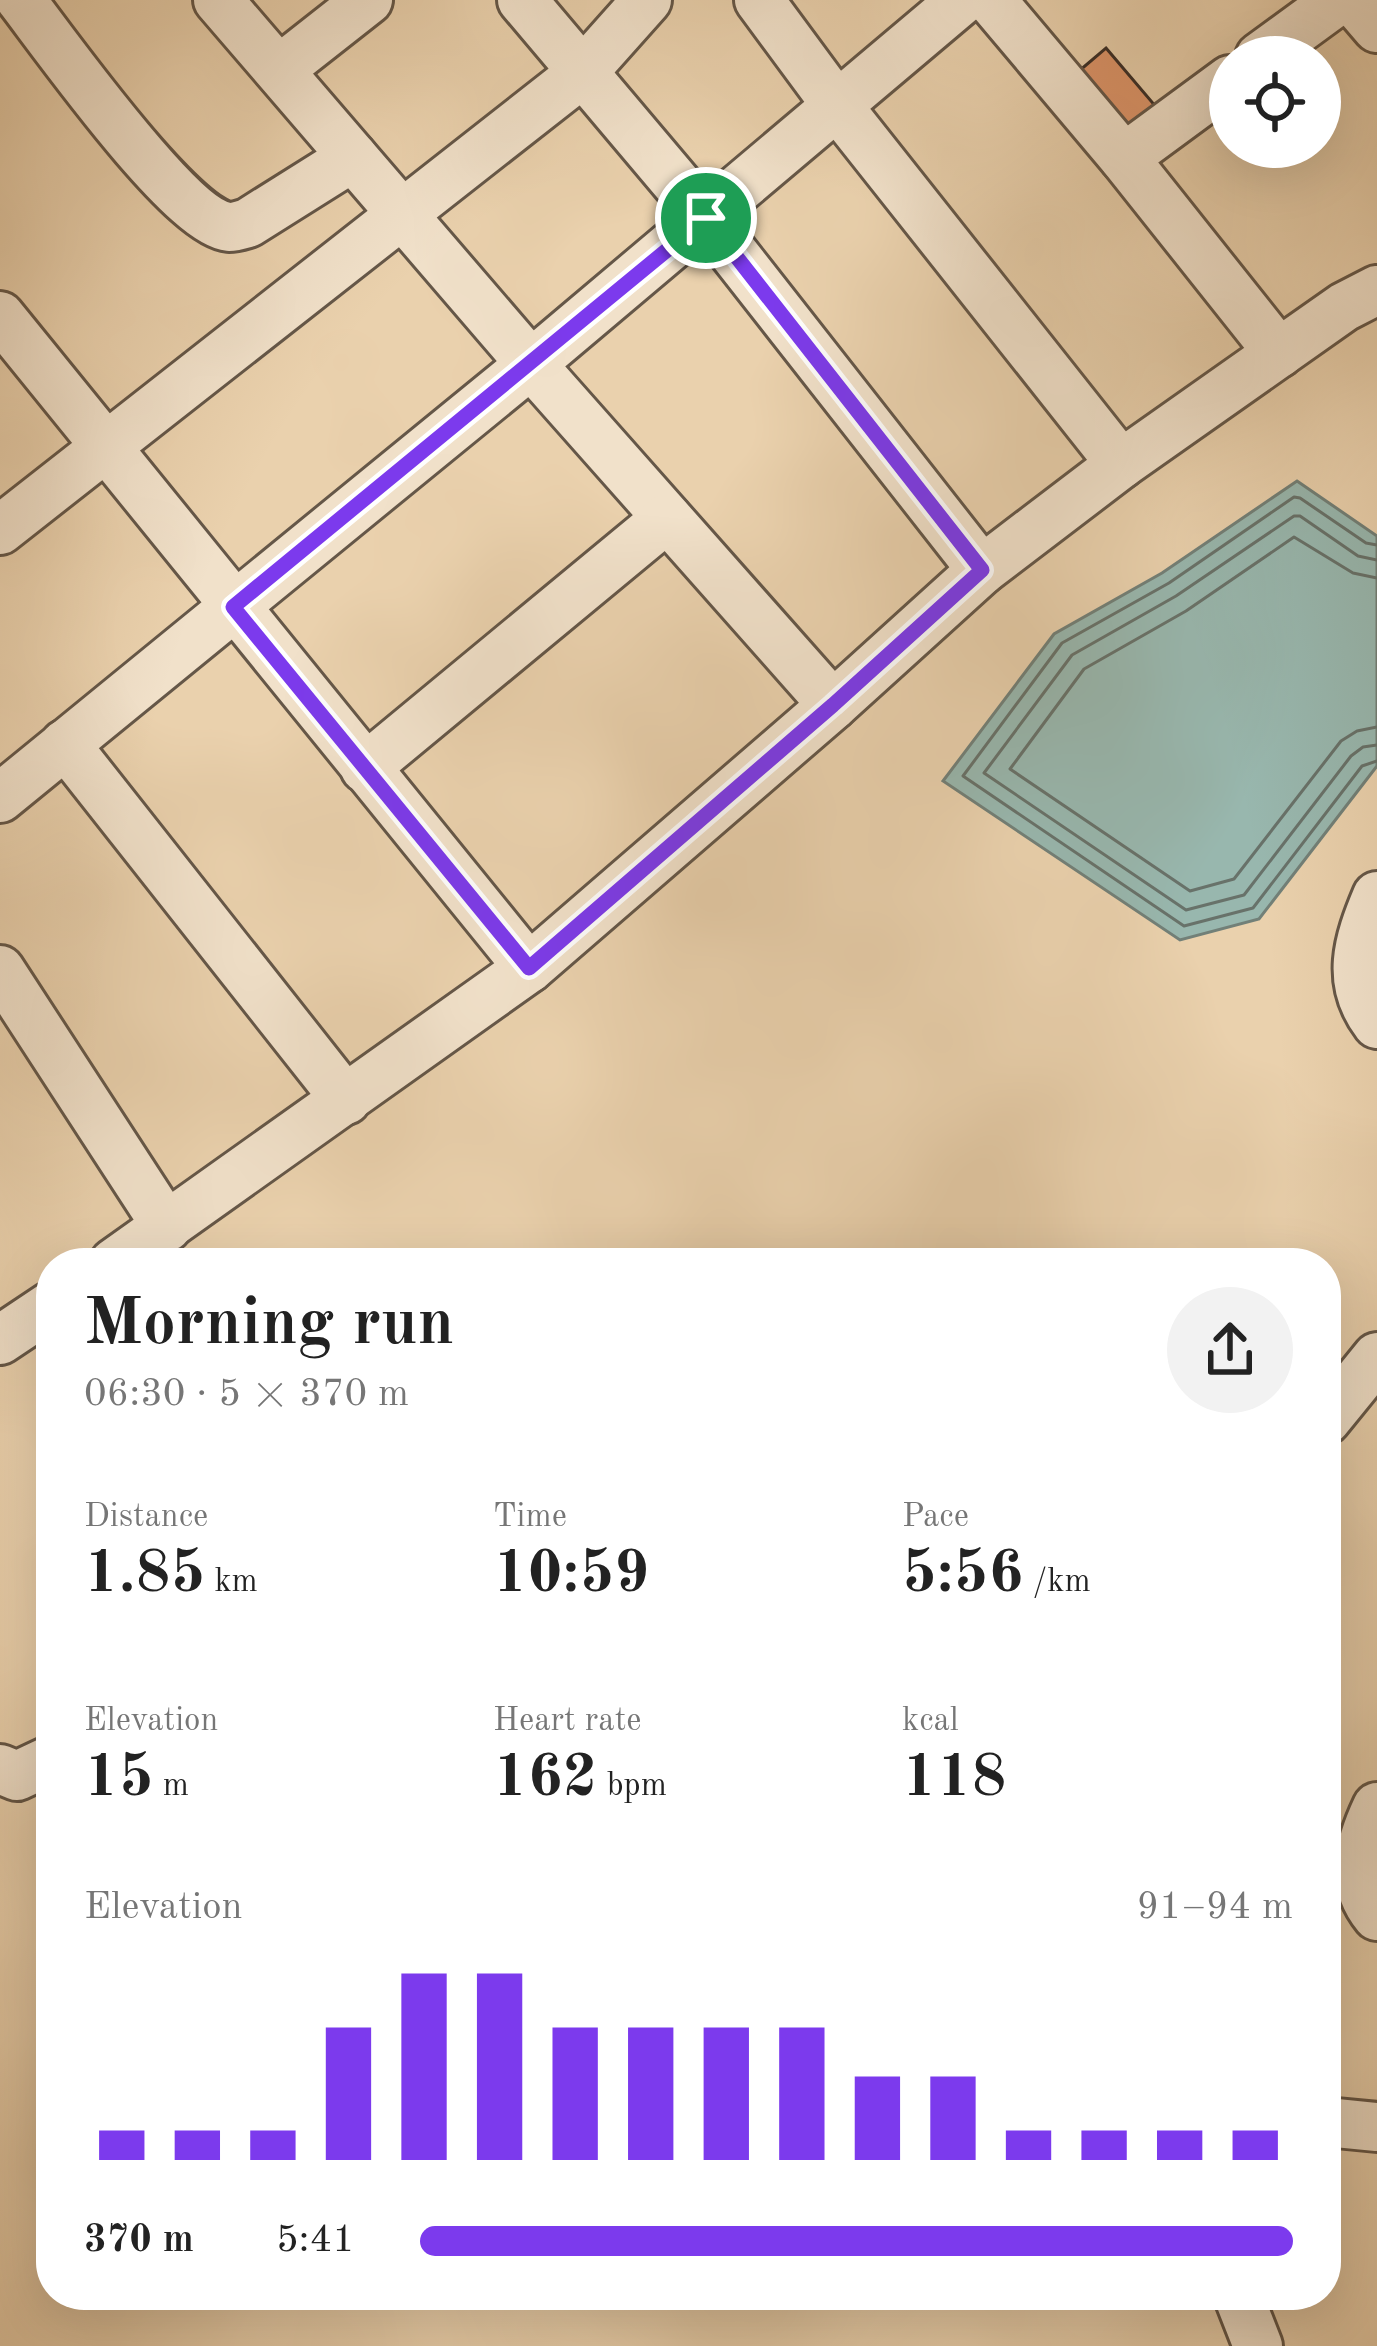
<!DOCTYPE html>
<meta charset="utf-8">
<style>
:root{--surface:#fff;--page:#f2f2f2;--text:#222;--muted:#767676;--accent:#7c3aed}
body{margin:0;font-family:"Old Standard TT",serif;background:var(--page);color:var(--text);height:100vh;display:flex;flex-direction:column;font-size:45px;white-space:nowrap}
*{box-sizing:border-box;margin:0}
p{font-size:39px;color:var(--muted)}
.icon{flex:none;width:66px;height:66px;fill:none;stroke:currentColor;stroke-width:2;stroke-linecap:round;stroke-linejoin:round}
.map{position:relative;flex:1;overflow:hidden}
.drawer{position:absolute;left:36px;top:1248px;width:1305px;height:1062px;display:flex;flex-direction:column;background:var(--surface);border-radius:48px;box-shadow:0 12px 48px #0002}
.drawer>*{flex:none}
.buttons{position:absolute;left:1209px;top:36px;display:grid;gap:24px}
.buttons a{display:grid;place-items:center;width:132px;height:132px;border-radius:50%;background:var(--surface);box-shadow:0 12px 48px #0002;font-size:60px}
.pin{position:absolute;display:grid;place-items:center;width:102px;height:102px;color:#fff;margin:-51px;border:6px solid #fff;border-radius:50%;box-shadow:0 3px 12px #0007}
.round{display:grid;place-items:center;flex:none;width:126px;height:126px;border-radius:63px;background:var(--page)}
.headline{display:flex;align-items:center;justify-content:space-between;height:204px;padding:0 48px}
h1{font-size:66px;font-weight:600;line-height:90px}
.stats{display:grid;grid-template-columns:repeat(3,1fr);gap:18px;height:204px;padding:12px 48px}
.stats div{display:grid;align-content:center}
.stats b{font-size:60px;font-weight:600}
.stats small{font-size:33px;font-weight:400}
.stats p{font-size:33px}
.chart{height:336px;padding:24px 48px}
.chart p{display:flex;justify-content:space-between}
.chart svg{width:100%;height:216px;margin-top:12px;stroke:var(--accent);stroke-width:6}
ul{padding:0 48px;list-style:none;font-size:39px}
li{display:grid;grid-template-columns:192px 144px 1fr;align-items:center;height:90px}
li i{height:30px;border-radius:15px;background:var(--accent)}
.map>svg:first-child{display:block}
</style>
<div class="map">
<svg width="1377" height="2346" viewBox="0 0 1377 2346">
<rect width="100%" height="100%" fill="#ead1ad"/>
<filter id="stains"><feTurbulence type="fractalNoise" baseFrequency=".00167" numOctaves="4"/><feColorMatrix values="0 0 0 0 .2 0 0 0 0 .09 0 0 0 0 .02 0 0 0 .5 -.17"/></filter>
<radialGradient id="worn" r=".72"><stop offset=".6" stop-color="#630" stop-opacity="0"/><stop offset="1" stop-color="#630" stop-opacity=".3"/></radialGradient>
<polygon fill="#98b7ae" stroke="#728078" stroke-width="3" points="1297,481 1377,536 1377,766 1259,919 1180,940 943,781 1054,634 1162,573"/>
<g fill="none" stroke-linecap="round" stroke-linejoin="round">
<g stroke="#68726a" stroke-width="3">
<polyline points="1377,545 1366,543 1300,498 1294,497 1169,583 1062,643 963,776 1184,926 1253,908 1362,766 1377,761"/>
<polyline points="1377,560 1358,556 1300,516 1294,516 1176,596 1072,655 984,773 1186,910 1244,895 1351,756 1363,747 1377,745"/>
<polyline points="1377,578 1353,573 1294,537 1186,611 1084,669 1010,769 1190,891 1234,879 1341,741 1357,731 1377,727"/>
</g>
</g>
<polygon fill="#dd956a" stroke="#392e27" stroke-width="3" points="1106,48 1157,108 1130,131 1079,71"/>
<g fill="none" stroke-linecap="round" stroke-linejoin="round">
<g stroke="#655748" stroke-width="54">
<g id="minor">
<path d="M21,0C54,43 181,222 229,227C235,227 241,225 248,223L353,157"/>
<polyline points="218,0 531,364 833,705"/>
<polyline points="522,0 706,218 982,570"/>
<polyline points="759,0 835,103 1121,464"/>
<polyline points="991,0 1124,158 1279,353"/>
<polyline points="1353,0 1377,28"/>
<polyline points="1260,57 1338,0"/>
<polyline points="279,70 368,0"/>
<polyline points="1124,158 1230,80"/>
<polyline points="0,316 529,968"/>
<polyline points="0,530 582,73 647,0"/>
<polyline points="65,744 346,1100"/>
<polyline points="365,768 667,518"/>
<polyline points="0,798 531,364 962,0"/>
<path d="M1377,896C1358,941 1345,982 1377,1024"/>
<polyline points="0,970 167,1227"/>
<polyline points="114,1263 529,968 833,705 982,570 1121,464 1344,307 1377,290"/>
<polyline points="0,1340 51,1306"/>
<polyline points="1326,1420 1377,1357"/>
<polyline points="0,1769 17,1776 51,1760"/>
<path d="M1377,1807C1359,1845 1349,1882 1377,1916"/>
<polyline points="1326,2122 1377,2127"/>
<polyline points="1238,2295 1258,2346"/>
</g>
</g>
<use href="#minor" stroke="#f1e1ca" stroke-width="48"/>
</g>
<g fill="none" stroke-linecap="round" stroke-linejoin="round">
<g stroke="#fff" stroke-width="24">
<polygon id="route" points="706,218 982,570 833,705 529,968 233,607"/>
</g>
<use href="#route" stroke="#7c3aed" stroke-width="15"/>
</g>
<rect width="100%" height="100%" filter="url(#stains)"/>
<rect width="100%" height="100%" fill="url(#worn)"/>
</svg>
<div class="buttons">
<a><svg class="icon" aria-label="locate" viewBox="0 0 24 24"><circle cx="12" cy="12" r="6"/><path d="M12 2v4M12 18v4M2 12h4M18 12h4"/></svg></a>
</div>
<div class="pin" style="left:706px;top:218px;background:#1e9e55"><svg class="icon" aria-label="arrive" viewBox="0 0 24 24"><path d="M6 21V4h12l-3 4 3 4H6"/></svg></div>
<section class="drawer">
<div class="headline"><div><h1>Morning run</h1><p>06:30 · 5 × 370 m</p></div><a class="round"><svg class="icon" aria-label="share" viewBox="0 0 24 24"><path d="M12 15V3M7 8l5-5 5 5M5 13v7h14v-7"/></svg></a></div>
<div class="stats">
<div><p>Distance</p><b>1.85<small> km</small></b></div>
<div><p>Time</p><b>10:59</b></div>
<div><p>Pace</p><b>5:56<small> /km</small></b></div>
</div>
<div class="stats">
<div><p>Elevation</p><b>15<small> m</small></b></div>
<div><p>Heart rate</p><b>162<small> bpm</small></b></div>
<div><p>kcal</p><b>118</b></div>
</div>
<div class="chart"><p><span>Elevation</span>91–94 m</p>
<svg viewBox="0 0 160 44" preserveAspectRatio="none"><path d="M5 44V38M15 44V38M25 44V38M35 44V17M45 44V6M55 44V6M65 44V17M75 44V17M85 44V17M95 44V17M105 44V27M115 44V27M125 44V38M135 44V38M145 44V38M155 44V38"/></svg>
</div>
<ul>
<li><b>370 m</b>5:41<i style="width:100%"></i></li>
</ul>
</section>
</div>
